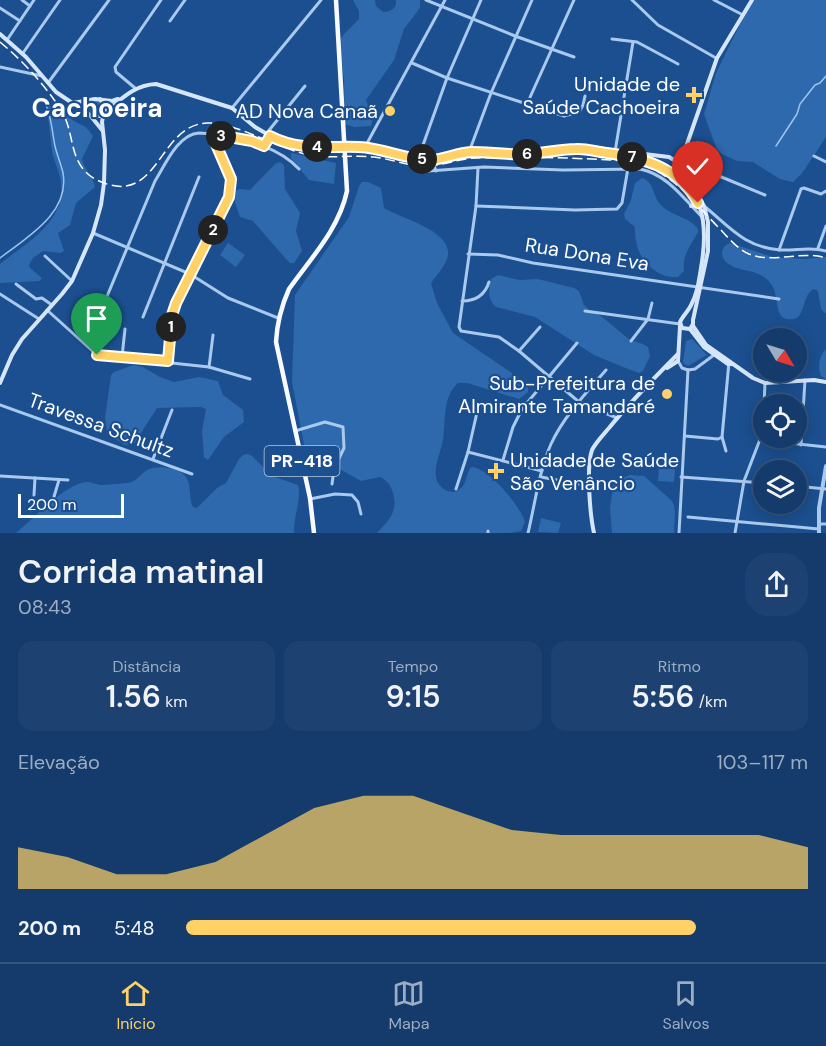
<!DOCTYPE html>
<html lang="pt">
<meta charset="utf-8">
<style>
:root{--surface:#143b6b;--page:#1d4271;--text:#f1f3f6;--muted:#9dadc1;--line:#33557e;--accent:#ffd166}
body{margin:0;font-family:"DM Sans",sans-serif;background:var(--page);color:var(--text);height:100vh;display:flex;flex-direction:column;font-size:22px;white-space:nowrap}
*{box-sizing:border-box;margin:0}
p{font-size:20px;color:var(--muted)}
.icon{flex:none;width:33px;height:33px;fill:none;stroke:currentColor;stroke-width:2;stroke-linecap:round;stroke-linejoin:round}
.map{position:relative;height:533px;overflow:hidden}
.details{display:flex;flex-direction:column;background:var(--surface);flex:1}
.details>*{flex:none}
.needle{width:39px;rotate:128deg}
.controls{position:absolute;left:753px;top:328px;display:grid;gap:12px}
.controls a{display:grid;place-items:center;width:54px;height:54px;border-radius:50%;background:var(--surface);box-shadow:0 3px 15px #0003,0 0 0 2px var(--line);font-size:30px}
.scale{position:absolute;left:18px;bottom:15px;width:106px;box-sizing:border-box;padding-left:6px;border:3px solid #fff;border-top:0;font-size:16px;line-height:21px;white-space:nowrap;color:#fff;-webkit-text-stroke:4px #1b4f8f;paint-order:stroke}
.pin{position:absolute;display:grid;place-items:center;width:51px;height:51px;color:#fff;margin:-62px -26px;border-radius:50% 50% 50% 0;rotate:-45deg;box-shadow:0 0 6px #0007}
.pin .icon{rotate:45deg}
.km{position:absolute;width:30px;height:30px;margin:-15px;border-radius:50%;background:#222;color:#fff;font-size:16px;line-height:30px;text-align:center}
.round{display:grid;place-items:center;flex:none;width:63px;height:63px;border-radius:24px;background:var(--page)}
.summary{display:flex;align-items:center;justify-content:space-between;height:102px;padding:0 18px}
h1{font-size:33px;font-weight:600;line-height:45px}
.stats{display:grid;grid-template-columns:repeat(3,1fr);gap:9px;height:102px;padding:6px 18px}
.stats div{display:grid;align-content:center;border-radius:15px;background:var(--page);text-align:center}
.stats b{font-size:30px;font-weight:600}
.stats small{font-size:16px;font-weight:400}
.stats p{font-size:16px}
.chart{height:168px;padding:12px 18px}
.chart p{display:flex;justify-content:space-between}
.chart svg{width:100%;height:108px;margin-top:6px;fill:var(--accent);opacity:.7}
ul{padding:0 18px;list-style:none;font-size:20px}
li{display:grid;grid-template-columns:96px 72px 1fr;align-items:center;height:45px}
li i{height:15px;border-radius:8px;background:var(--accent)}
.tab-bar{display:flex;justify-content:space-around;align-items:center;height:84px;border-top:2px solid var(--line);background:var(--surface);font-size:16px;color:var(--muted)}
.tab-bar a{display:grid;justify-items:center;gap:3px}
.tab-bar .active{color:var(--accent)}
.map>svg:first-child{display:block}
</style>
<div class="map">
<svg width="826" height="533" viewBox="0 0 826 533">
<rect width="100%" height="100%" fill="#1b4f8f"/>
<g fill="#2e69ad">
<path d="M353,0H375L376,6L383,12C390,12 397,9 396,0H420V8L404,29L394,60L366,100L373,119L371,126L354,127L345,124L344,80L339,42L344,34L359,19V11Z"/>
<polygon points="752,0 826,0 826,137 803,172 793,182 780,179 753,162 737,161 722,154 717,150 704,114 716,73"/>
<circle cx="96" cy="108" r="7"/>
<path d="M50,102L74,121L86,127L93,136L82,159C84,170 94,177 95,187L76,203L70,225L58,233L64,251L60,253L43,251L33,258L29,265L30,268L42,278L40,281L0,283V264C26,243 66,222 61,183C60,172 54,162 52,151C50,136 49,120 46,105Z"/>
<polygon points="291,153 336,163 334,184 309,180 291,158"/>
<polygon points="280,162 284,165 285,189 300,213 296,231 302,251 294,263 290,263 286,259 253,221 240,217 235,202 236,191 239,189 250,190 276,163"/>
<path d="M642,178C655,182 652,196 661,205C671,216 690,217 698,229V232C691,245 682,255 684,271L678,277C658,279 639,261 636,241C635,237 635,232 635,227L625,219L624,214L631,200L635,183Z"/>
<path d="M362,182H368L381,188L384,208C399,218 457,231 447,259C444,267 437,275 431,283L437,303L453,333L528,384V392L519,399L467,383H458C442,397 446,421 443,440C441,452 434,465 436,477C437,487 451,497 460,489C466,485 466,475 470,468L473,467C490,470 520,505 525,522L521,531L510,533H377C382,527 389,521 392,514C398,502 393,482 380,477L361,481L338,468L311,462L306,455L292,382L295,295L349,217L359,186Z"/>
<polygon points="228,243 245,255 236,267 220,255"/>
<path d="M730,243L773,257L805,259L826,257V314L821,309L818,291L814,289C803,294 806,310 797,318C771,326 781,296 771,284C768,279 762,275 756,273C746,269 723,269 722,253C722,247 726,245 730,243Z"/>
<path d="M498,275L519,280L538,279L574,288L579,291L584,305L589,310L601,316L630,340L643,344L648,347L650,356L643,371L639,373L623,367L594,355L535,317L496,307C488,301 488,289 491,279Z"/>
<polygon points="692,339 707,355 688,366 683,363 686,341"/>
<path d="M826,349V379L821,376C817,366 819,357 826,349Z"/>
<polygon points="133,365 143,367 160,377 174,382 199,377 218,381 223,395 243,410 244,422 224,437 208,460 204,457 202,431 206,409 201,407 157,408 134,444 125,445 115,439 107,431 105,418 111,375 114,372"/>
<path d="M248,454L252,456L272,476L298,485C302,500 293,517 294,533H16C32,520 66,483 87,482C91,482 96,484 100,485C104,485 130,483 132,482C138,479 142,473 147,470C156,465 174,467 182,473C193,481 188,497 193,507L197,508L217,488L226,483L239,459L243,455Z"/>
<polygon points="659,468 675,469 674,482 658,481"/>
<polygon points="630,475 644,476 671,500 674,505 675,514 674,533 612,533 610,508 614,481"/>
<polygon points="541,518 561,523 558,533 538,532"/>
</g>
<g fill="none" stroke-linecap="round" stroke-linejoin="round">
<g stroke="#9cc4f0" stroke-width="1.5">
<polyline points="776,146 797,114 800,104 815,85 820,83 826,76"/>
<path d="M0,258C27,237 70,213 63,173C61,164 57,155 55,146C52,132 52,119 46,105"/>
</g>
<g stroke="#a9c9ee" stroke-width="3">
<polyline points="22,0 30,6"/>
<polyline points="426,0 515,36 574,57"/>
<polyline points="632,0 658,25 716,58"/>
<polyline points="714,0 743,15"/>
<polyline points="0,8 20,21"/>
<polyline points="170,21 185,0"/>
<polyline points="612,39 637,42 678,64"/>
<polyline points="7,40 34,0"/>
<polyline points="23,53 60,0"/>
<polyline points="412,63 447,78 564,116 579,112 583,105 585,96"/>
<polyline points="0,67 42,76"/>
<polyline points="48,83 109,0"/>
<polyline points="135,88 116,72 115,67 161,0"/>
<polyline points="527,104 574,0"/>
<polyline points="232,108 321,0"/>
<polyline points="266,134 305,86"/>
<polyline points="264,146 270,136"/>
<polyline points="365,147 445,0"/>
<polyline points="469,152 491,93 532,0"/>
<polyline points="615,152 633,42"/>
<polyline points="814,156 826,162"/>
<polyline points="418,159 447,78 481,0"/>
<polyline points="432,160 436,171"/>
<polyline points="478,168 476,206 459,327 461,331 499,337 519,351 579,402 617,418"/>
<path d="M428,171L484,167L563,170L640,169C668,175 683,198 702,217"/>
<polyline points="686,182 698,172 707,171 765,195"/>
<polyline points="476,206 575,210 617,209 622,203 628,168"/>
<path d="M704,206C730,227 744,247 780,250C796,251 810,246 826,251"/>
<polyline points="93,233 190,274 228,298 278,318"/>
<polyline points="818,248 826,226"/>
<polyline points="779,250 801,189 804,188 821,194 826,191"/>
<polyline points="468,254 498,255 533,263 779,299"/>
<polyline points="45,256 72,281"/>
<polyline points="16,284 36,299 42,298 52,305"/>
<polyline points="0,294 39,319"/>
<path d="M462,301C476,301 485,295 489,282"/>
<polyline points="47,310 97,355 209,367 250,379"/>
<polyline points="585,311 680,324"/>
<polyline points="143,317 199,177"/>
<path d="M98,318L155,181C165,165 178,134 199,133C205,133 212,134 218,135"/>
<polyline points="631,341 648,319 652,303"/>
<polyline points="519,351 540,327"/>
<polyline points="122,357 125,329"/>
<path d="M168,361L172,315L176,303L229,197L231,179L215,138L218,135C248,141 277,146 299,169"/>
<polyline points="678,361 682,368 688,370"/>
<polyline points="209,367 213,335"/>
<polyline points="688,370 695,369 714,355"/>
<polyline points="0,405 192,474"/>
<polyline points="764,405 765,383"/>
<polyline points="295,431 325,422 343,427 344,448 334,469 332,484"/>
<polyline points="685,436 718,439 722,437 729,362"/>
<polyline points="722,437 726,451"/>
<polyline points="761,440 826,447"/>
<polyline points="801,445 805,380"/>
<polyline points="468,452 542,471"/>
<polyline points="153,459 172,410"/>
<polyline points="503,460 513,427 522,409 577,343"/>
<polyline points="0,476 68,480"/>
<polyline points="541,477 589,486"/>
<polyline points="681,477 764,483"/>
<polyline points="796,486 826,489"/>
<polyline points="456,489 468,452 478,408"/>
<polyline points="34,495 35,478"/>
<polyline points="310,499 335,494 352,495 358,502 361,514"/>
<polyline points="53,500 59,480"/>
<polyline points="688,517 819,529"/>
<polyline points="819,524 826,524"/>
<polyline points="488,533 488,531"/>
<path d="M528,533C535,504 539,471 551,444C564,416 587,392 606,370"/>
<polyline points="679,533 688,370"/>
<polyline points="735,533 744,481 764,429"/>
</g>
<polyline stroke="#a9c9ee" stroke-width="4" points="819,533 819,508 826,466"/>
<g stroke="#d6e6fa" stroke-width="4">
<polyline points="0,34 26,57 56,92 90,115 102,130"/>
<polyline points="73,103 95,99 112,101 118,99"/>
<path d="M90,115L100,116C119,102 132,85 156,84L232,108L255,127L279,141L304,147H336"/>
<polyline points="355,147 376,149 423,159 438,159 469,152 524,154 567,149 594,148 669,157 677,162 680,172 697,194 704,206 708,222 708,251 693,320 693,324 690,329"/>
<path d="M589,149C610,158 635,155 656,164C704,185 709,222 701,268C699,280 698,292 692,303C689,311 683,315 680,322L682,328L690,329"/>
<polyline points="679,167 717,58 752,0"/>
<polyline points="691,206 695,206 698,203"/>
<polyline points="693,326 706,345 753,378 765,383 814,380 826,382"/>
<polyline points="690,329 704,347 728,364 732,364"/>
<polyline points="667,368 678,361 680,326"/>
<polyline points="0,383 12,355 22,339 62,294 72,281 93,233 101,205 104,183 105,150 102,122 105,106 100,99"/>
<path d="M594,533C590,515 586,467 592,450C596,442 603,435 609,428C630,402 654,378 678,354"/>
</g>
<path stroke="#f8faff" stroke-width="4.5" d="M314,533L310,498L276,342C277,323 281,307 289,289C311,258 339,229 347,191L336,0"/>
<path stroke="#fff" stroke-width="1.5" stroke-dasharray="10 4.5" stroke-linecap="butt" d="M0,42C23,61 45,85 61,110C76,133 67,165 97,180C159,210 157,125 207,123C238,122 280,151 315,156C335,158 355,155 374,157C392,159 410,167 428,166C445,165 461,158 477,158C527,156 578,158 627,161C672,169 691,200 721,230C729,239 738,249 749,254C774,264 801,250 826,258"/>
<polyline stroke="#d6e6fa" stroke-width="4" points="336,147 355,147"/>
</g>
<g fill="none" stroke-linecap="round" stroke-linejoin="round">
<g stroke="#fff" stroke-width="12">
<path id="route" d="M97,355L168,361L172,315L176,303L229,197L231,179L215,142V138L218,135L252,141L264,146L270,136C298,151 328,146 359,147C384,148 406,160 431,160C445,159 457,153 471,152C489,152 507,155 526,154C542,154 559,149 576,149C586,148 596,152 607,153C644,158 679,167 698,203"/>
</g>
<use href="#route" stroke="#ffd166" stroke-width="8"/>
</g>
<g fill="#ffd166" stroke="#1b4f8f" stroke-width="2">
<path d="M691 86h6v6h6v6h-6v6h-6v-6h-6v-6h6z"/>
<circle cx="390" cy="111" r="6"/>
<circle cx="667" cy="394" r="6"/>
<path d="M493 462h6v6h6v6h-6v6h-6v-6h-6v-6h6z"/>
</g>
<g text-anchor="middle" stroke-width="4.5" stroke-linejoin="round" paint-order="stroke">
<rect fill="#1b4f8f" stroke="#bbcadd" stroke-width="1.5" x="264.5" y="446" width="75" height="30" rx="4.5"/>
<g font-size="18" font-weight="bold" fill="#fff">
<text x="302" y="467">PR-418</text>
</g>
<g font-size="20" fill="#fff" stroke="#1b4f8f" text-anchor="end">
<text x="680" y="91">Unidade de<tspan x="680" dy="23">Saúde Cachoeira</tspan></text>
<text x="378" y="118">AD Nova Canaã</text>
<text x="655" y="390">Sub-Prefeitura de<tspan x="655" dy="23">Almirante Tamandaré</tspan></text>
<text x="510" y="467" text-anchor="start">Unidade de Saúde<tspan x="510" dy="23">São Venâncio</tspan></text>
</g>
<g font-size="20" fill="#fff" stroke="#1b4f8f">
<text transform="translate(587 254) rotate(9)" y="7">Rua Dona Eva</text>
<text transform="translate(101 425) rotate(20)" y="7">Travessa Schultz</text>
</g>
<g font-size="26" font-weight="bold" fill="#fff" stroke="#1b4f8f">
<text x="97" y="117">Cachoeira</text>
</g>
</g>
</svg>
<div class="controls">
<a><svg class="needle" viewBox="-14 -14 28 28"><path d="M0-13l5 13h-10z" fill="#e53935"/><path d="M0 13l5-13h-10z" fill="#9dadc1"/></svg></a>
<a><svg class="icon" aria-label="locate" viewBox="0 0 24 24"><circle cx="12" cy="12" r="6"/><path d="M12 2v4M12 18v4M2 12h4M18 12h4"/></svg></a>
<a><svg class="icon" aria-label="layers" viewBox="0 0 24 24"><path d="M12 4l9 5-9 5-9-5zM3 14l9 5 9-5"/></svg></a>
</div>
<div class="scale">200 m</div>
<div class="pin" style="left:97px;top:355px;background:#1e9e55"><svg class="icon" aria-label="arrive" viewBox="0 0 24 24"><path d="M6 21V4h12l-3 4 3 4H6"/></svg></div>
<div class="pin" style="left:698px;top:203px;background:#d93025"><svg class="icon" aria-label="check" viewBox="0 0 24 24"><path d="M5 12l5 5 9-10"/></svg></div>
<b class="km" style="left:171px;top:327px">1</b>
<b class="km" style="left:213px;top:230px">2</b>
<b class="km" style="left:221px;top:136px">3</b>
<b class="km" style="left:317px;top:147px">4</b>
<b class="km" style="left:422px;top:159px">5</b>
<b class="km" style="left:527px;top:154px">6</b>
<b class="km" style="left:632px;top:157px">7</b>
</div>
<section class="details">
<div class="summary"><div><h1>Corrida matinal</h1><p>08:43</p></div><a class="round"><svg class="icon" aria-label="share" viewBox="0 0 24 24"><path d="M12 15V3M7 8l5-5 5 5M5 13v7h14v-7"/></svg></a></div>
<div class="stats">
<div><p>Distância</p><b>1.56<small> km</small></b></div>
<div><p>Tempo</p><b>9:15</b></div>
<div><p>Ritmo</p><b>5:56<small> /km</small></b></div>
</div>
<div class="chart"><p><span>Elevação</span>103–117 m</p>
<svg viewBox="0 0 160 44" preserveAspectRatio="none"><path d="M0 44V27L10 31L20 38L30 38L40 33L50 22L60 11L70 6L80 6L90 13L100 20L110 22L120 22L130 22L140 22L150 22L160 27V44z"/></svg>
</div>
<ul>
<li><b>200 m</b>5:48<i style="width:82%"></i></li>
</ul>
</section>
<nav class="tab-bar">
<a class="active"><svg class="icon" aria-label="home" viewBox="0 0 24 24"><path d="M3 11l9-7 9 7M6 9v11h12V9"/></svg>Início</a>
<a><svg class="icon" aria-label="map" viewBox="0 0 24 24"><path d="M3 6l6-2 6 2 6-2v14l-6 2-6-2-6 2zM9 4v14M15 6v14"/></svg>Mapa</a>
<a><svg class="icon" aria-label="saved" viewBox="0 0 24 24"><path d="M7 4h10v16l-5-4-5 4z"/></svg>Salvos</a>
</nav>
